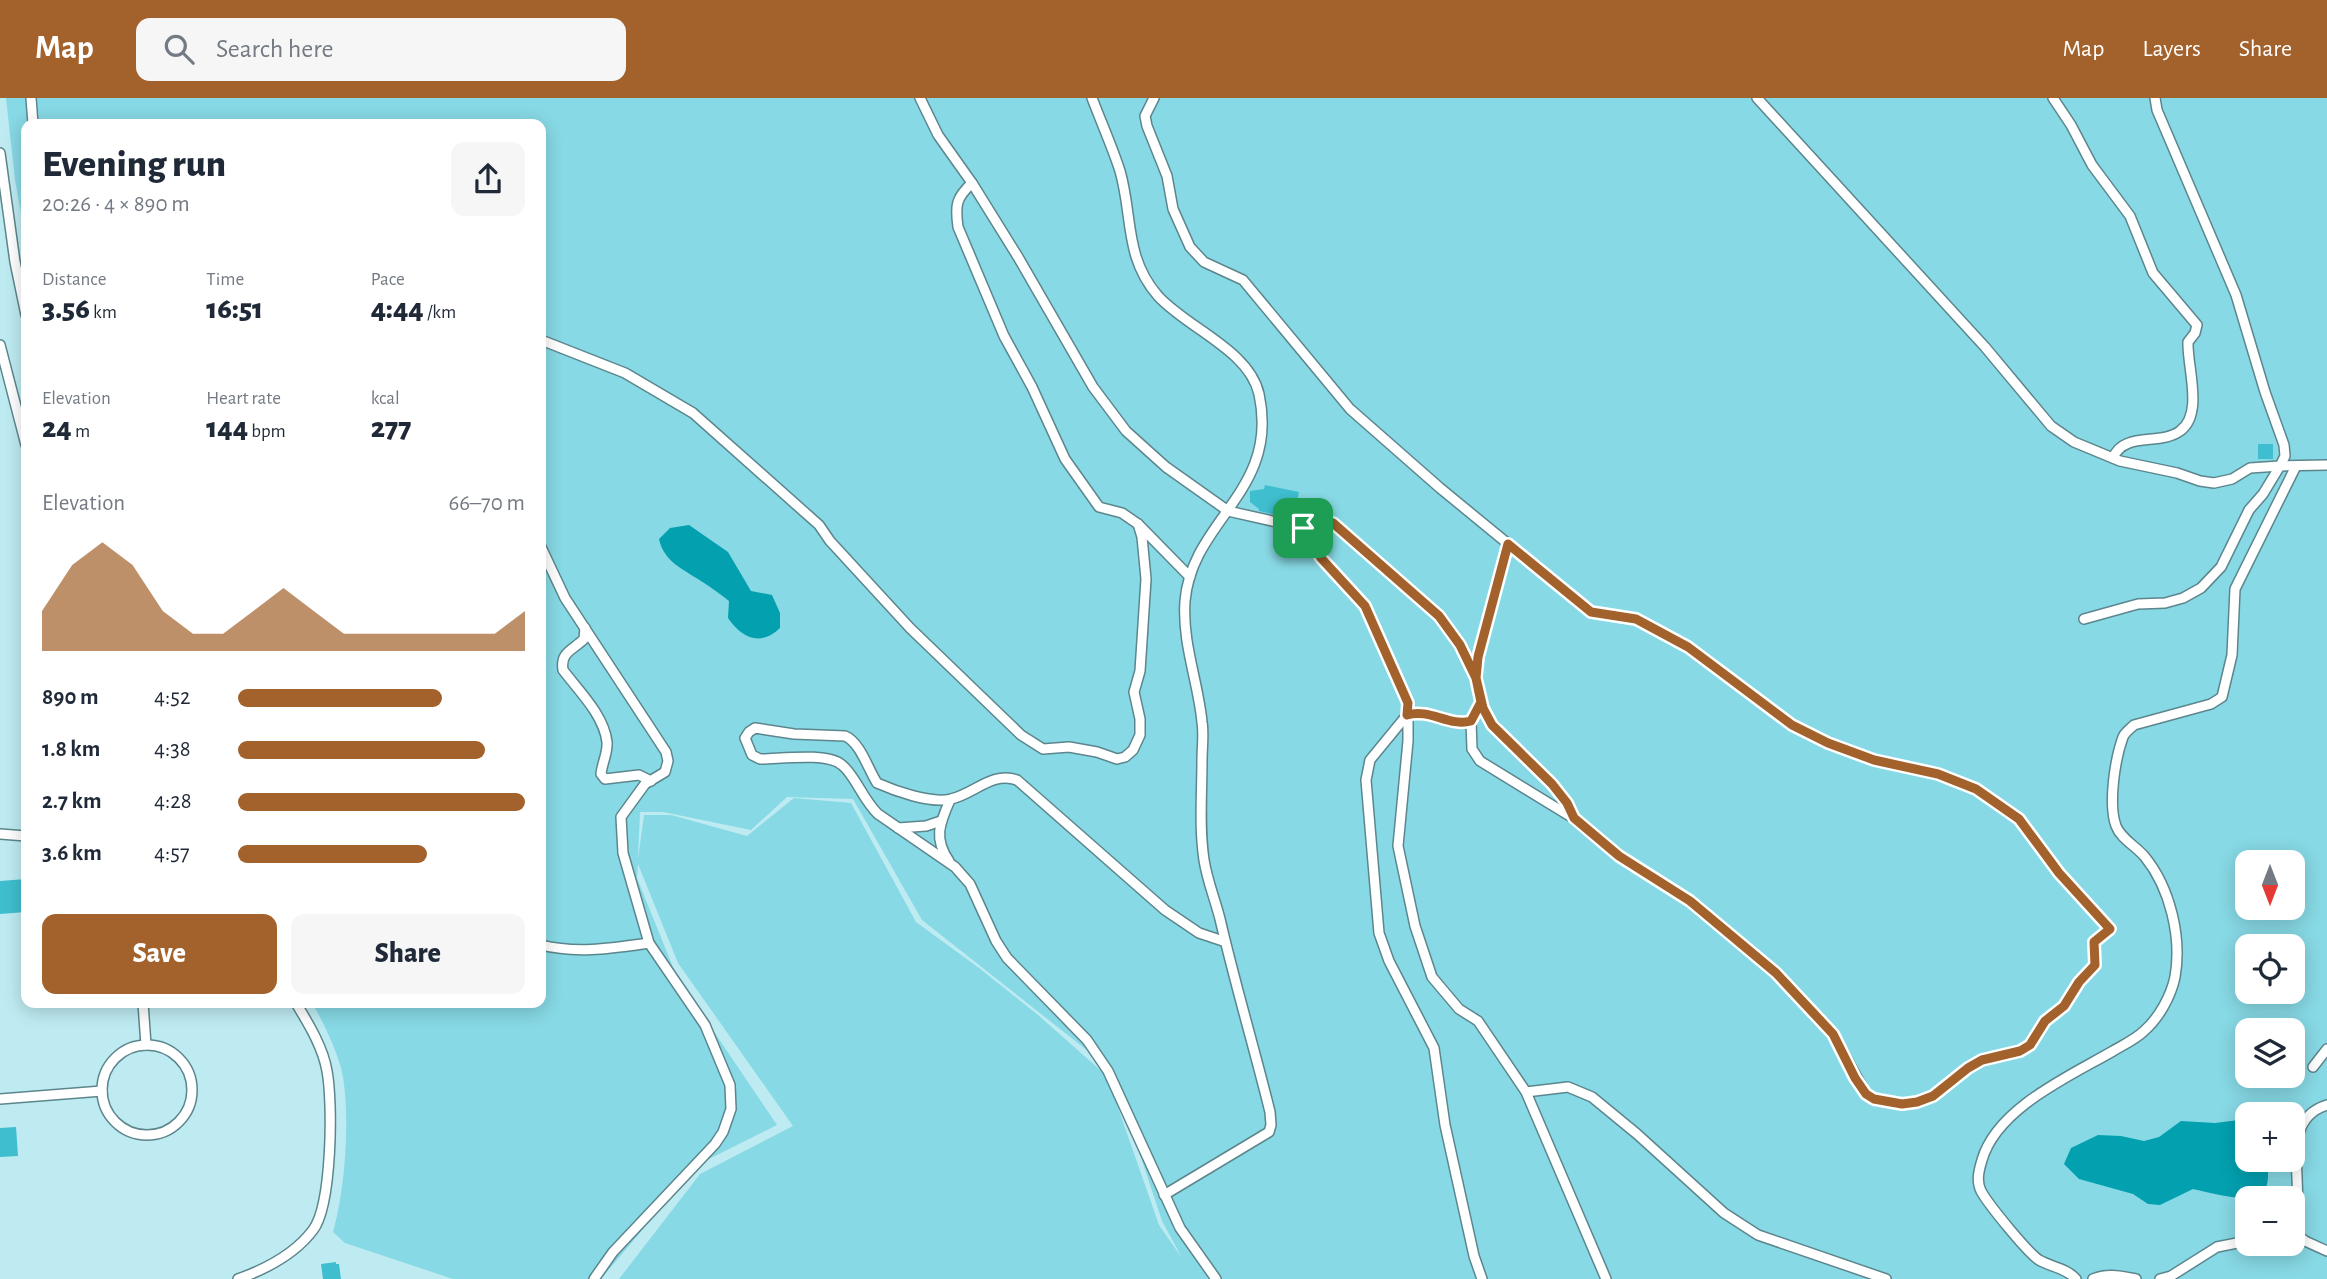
<!DOCTYPE html>
<meta charset="utf-8">
<style>
:root{--surface:#fff;--page:#f6f6f7;--text:#1f2937;--muted:#747a83;--accent:#a3622c}
body{margin:0;font-family:"Alegreya Sans",sans-serif;background:var(--page);color:var(--text);height:100vh;display:flex;flex-direction:column;font-size:26px;white-space:nowrap}
*{box-sizing:border-box;margin:0}
p{font-size:23px;color:var(--muted)}
.icon{flex:none;width:38px;height:38px;fill:none;stroke:currentColor;stroke-width:2;stroke-linecap:round;stroke-linejoin:round}
.map{position:relative;flex:1;overflow:hidden}
.sheet{position:absolute;left:21px;top:21px;width:525px;height:889px;display:flex;flex-direction:column;background:var(--surface);border-radius:14px;box-shadow:0 4px 18px #0003}
.sheet>*{flex:none}
.needle{width:46px;rotate:180deg}
.controls{position:absolute;left:2235px;top:752px;display:grid;gap:14px}
.controls a{display:grid;place-items:center;width:70px;height:70px;border-radius:14px;background:var(--surface);box-shadow:0 4px 18px #0003;font-size:35px}
.pin{position:absolute;display:grid;place-items:center;width:60px;height:60px;color:#fff;margin:-30px;border-radius:14px;box-shadow:0 4px 10px #0006}
.round{display:grid;place-items:center;flex:none;width:74px;height:74px;border-radius:14px;background:var(--page)}
.head{display:flex;align-items:center;justify-content:space-between;height:119px;padding:0 21px}
h1{font-size:38px;font-weight:800;line-height:52px}
.stats{display:grid;grid-template-columns:repeat(3,1fr);gap:10px;height:119px;padding:7px 21px}
.stats div{display:grid;align-content:center}
.stats b{font-size:30px;font-weight:800}
.stats small{font-size:19px;font-weight:400}
.stats p{font-size:19px}
.chart{height:196px;padding:14px 21px}
.chart p{display:flex;justify-content:space-between}
.chart svg{width:100%;height:126px;margin-top:7px;fill:var(--accent);opacity:.7}
.cta{display:flex;gap:14px;margin-top:auto;padding:14px 21px}
.cta a{flex:1;height:80px;border-radius:14px;background:var(--accent);color:#fff;font-size:28px;font-weight:800;line-height:80px;text-align:center}
.cta a+a{background:var(--page);color:var(--text)}
ul{padding:0 21px;list-style:none;font-size:23px}
li{display:grid;grid-template-columns:112px 84px 1fr;align-items:center;height:52px}
li i{height:18px;border-radius:9px;background:var(--accent)}
header{display:flex;align-items:center;gap:42px;box-sizing:border-box;height:98px;padding:0 35px;background:var(--accent);color:#fff}
header strong{font-size:33px}
nav{display:flex;gap:38px;margin-inline-start:auto;font-size:24px}
.search{width:490px;height:63px;background:var(--page);display:flex;align-items:center;gap:18px;box-sizing:border-box;padding:0 24px;border-radius:14px;color:var(--muted);font-size:26px}
.map>svg:first-child{display:block}
</style>
<header>
<strong>Map</strong>
<div class="search"><svg class="icon" aria-label="search" viewBox="0 0 24 24"><circle cx="10" cy="10" r="6"/><path d="M15 15l6 6"/></svg>Search here</div>
<nav><a>Map</a><a>Layers</a><a>Share</a></nav>
</header>
<div class="map">
<svg width="2327" height="1181" viewBox="0 0 2327 1181">
<rect width="100%" height="100%" fill="#beebf2"/>
<path fill="#87d9e5" fill-rule="evenodd" d="M6,0H2327V1181H619L700,1076L793,1028L678,865L638,766L637,780L677,879L777,1027L697,1067L601,1181H453L345,1145L333,1134C345,1092 350,1023 343,979C340,959 323,923 312,905H541V26H26V143L15,82ZM787,699L853,701L922,822L1112,972L1162,1123L1182,1160L1159,1127L1107,978L1038,917L979,870L916,824L851,705L794,700L747,738L671,717H644L638,761L640,714H663L751,732ZM2247,765H2292V810H2247ZM2247,849H2292V894H2247ZM2247,933H2292V978H2247ZM2247,1017H2292V1062H2247ZM2247,1101H2292V1146H2247Z"/>
<g fill="#03a0b0">
<path d="M689,427L728,454L751,493L772,497L780,515V530C760,549 742,540 728,520L729,503C720,496 711,489 701,483C683,471 664,464 659,441L670,430Z"/>
<path d="M2247,1021V1062H2267C2268,1073 2270,1086 2263,1095C2253,1107 2207,1094 2193,1091L2160,1107L2148,1106L2133,1096L2079,1081L2064,1066L2071,1050L2098,1037L2121,1038L2144,1043L2159,1039L2181,1023L2215,1025Z"/>
</g>
<g fill="#3fbecf">
<rect x="2258" y="346" width="15" height="15"/>
<polygon points="1265,387 1299,394 1293,421 1259,413 1259,411 1250,404 1250,393 1264,391"/>
<polygon points="26,781 26,814 0,816 0,783"/>
<polygon points="16,1029 18,1058 0,1059 0,1030"/>
<polygon points="336,1164 336,1166 339,1166 341,1181 323,1181 321,1166"/>
</g>
<g fill="none" stroke-linecap="round" stroke-linejoin="round">
<g stroke="#5c868d" stroke-width="12">
<g id="service">
<polyline points="31,0 33,26"/>
<polyline points="920,0 938,37 972,85 1018,159 1093,289 1126,333 1166,369 1228,413 1303,430 1321,460 1365,508 1408,605 1408,643 1398,748 1415,828 1432,879 1459,911 1478,923 1526,994 1606,1181"/>
<path d="M1092,0C1101,24 1112,48 1120,73C1133,118 1124,159 1158,198C1187,230 1249,252 1259,296C1280,394 1192,421 1185,503C1182,545 1198,583 1202,624C1204,636 1202,650 1202,662C1202,695 1199,729 1204,762C1207,782 1215,801 1220,821C1235,886 1254,949 1270,1014L1271,1027L1269,1034L1164,1097"/>
<polyline points="1154,0 1145,18 1147,28 1167,78 1173,111 1190,149 1204,164 1243,182 1350,311 1440,390 1591,514 1636,521 1688,549 1792,627 1828,645 1874,662 1938,676 1976,691 2019,721 2059,775 2111,831 2094,844 2095,867 2079,884 2064,907 2045,923 2030,947 2020,953 1982,962 1968,970 1933,998 1917,1004 1902,1006 1874,1001 1866,996 1833,936 1776,875 1690,803 1619,758 1574,721 1567,705 1552,686 1492,627 1483,610 1479,597 1477,580 1478,559 1508,446"/>
<polyline points="1757,0 1985,249 2051,328 2074,344 2120,363 2177,375 2200,383 2214,385 2232,381 2250,370 2280,368 2285,358 2284,347 2265,294 2236,197 2157,12 2155,0"/>
<path d="M2053,0L2071,27L2092,67L2130,118L2153,175L2197,227L2195,235L2188,244C2187,269 2204,316 2180,333C2160,348 2124,333 2113,360"/>
<polyline points="0,55 15,164 26,217"/>
<path d="M972,85C956,100 955,107 958,129L1004,238L1032,289L1065,361L1099,409L1122,415L1138,426L1190,479"/>
<polyline points="541,242 625,275 693,315 819,427 830,443 910,530 1021,637 1043,651 1069,649 1097,654 1117,661 1125,659 1133,652 1140,637 1140,621 1134,594 1140,573 1146,481 1142,439 1138,426"/>
<polyline points="0,247 26,347"/>
<polyline points="1303,430 1323,423 1333,425 1439,518 1459,547 1477,580"/>
<polyline points="541,449 565,500 666,654 668,663 665,674 645,686 621,719 623,755 649,845 705,927 730,987 731,1011 723,1034 715,1046 613,1154 594,1181"/>
<polyline points="2084,521 2138,506 2165,505 2183,500 2201,490 2221,469 2249,412 2263,396 2280,368 2327,367"/>
<path d="M585,530L584,541C573,552 560,554 563,572C578,592 604,617 607,644C608,655 602,665 601,676L605,681L639,677L651,683"/>
<path d="M1481,604L1471,623C1449,630 1430,611 1407,617L1370,662L1366,682L1379,835L1389,863L1434,950L1445,1027L1474,1158L1482,1181"/>
<polyline points="1471,623 1472,651 1480,663 1573,720"/>
<polyline points="898,730 926,728 941,723"/>
<polyline points="0,736 26,738"/>
<path d="M949,763C933,740 940,725 950,702"/>
<path d="M541,847C577,856 613,850 649,845"/>
<polyline points="143,905 146,947"/>
<circle cx="147" cy="992" r="45"/>
<polyline points="2313,969 2327,951"/>
<polyline points="1526,994 1568,989 1592,999 1637,1036 1724,1115 1758,1137 1886,1181"/>
<polyline points="0,1001 102,993"/>
<path d="M2292,1133C2310,1094 2274,1023 2327,1007"/>
<polyline points="2293,1133 2305,1143 2327,1153"/>
<path d="M238,1181C266,1171 295,1156 313,1132C332,1107 333,1005 327,973C323,949 308,925 296,905"/>
<path d="M1216,1181L1180,1130L1108,973L1087,942L1007,860L996,843L970,786L955,769L878,716C863,702 855,677 842,667C827,654 780,661 760,661L752,657L745,640L749,634L755,630L794,636L845,638C860,644 868,671 877,685C895,693 931,706 951,701C974,696 992,673 1017,682L1165,812L1199,835L1223,843"/>
<path d="M2076,1181C2066,1170 2051,1169 2039,1162C2027,1154 1988,1106 1981,1093C1976,1083 1979,1072 1982,1062C1997,1010 2070,978 2113,953C2123,947 2136,941 2144,933C2159,920 2171,898 2175,879C2182,839 2170,790 2145,759C2136,748 2121,741 2116,728C2108,706 2115,661 2123,639C2125,634 2130,631 2134,627L2211,606L2222,599L2232,557L2235,491L2296,368"/>
<path d="M2093,1181C2107,1175 2120,1178 2136,1181"/>
<polyline points="2160,1181 2171,1178 2217,1149 2247,1143"/>
</g>
</g>
<use href="#service" stroke="#fff" stroke-width="9"/>
</g>
<g fill="none" stroke-linecap="round" stroke-linejoin="round">
<g stroke="#fff" stroke-width="14">
<path id="route" d="M1303,430L1323,423L1333,425L1439,518L1460,547L1476,580L1483,610L1492,627L1552,686L1567,705L1574,720L1619,758L1690,803L1776,875L1833,936L1855,980L1866,996L1874,1001L1902,1006L1917,1004L1933,998L1968,970L1982,962L2020,953L2030,947L2045,923L2064,908L2079,884L2095,867L2094,844L2110,831L2059,775L2019,721L1976,691L1938,676L1874,662L1828,645L1792,627L1688,549L1636,521L1591,514L1508,446L1478,559L1476,580L1481,604L1471,623C1449,629 1430,610 1407,617L1408,605L1365,508L1321,460L1303,430"/>
</g>
<use href="#route" stroke="#a3622c" stroke-width="9"/>
</g>
</svg>
<div class="controls">
<a><svg class="needle" viewBox="-14 -14 28 28"><path d="M0-13l5 13h-10z" fill="#e53935"/><path d="M0 13l5-13h-10z" fill="#747a83"/></svg></a>
<a><svg class="icon" aria-label="locate" viewBox="0 0 24 24"><circle cx="12" cy="12" r="6"/><path d="M12 2v4M12 18v4M2 12h4M18 12h4"/></svg></a>
<a><svg class="icon" aria-label="layers" viewBox="0 0 24 24"><path d="M12 4l9 5-9 5-9-5zM3 14l9 5 9-5"/></svg></a>
<a>+</a>
<a>−</a>
</div>
<div class="pin" style="left:1303px;top:430px;background:#1e9e55"><svg class="icon" aria-label="arrive" viewBox="0 0 24 24"><path d="M6 21V4h12l-3 4 3 4H6"/></svg></div>
<section class="sheet">
<div class="head"><div><h1>Evening run</h1><p>20:26 · 4 × 890 m</p></div><a class="round"><svg class="icon" aria-label="share" viewBox="0 0 24 24"><path d="M12 15V3M7 8l5-5 5 5M5 13v7h14v-7"/></svg></a></div>
<div class="stats">
<div><p>Distance</p><b>3.56<small> km</small></b></div>
<div><p>Time</p><b>16:51</b></div>
<div><p>Pace</p><b>4:44<small> /km</small></b></div>
</div>
<div class="stats">
<div><p>Elevation</p><b>24<small> m</small></b></div>
<div><p>Heart rate</p><b>144<small> bpm</small></b></div>
<div><p>kcal</p><b>277</b></div>
</div>
<div class="chart"><p><span>Elevation</span>66–70 m</p>
<svg viewBox="0 0 160 44" preserveAspectRatio="none"><path d="M0 44V30L10 14L20 6L30 14L40 30L50 38L60 38L70 30L80 22L90 30L100 38L110 38L120 38L130 38L140 38L150 38L160 30V44z"/></svg>
</div>
<ul>
<li><b>890 m</b>4:52<i style="width:71%"></i></li>
<li><b>1.8 km</b>4:38<i style="width:86%"></i></li>
<li><b>2.7 km</b>4:28<i style="width:100%"></i></li>
<li><b>3.6 km</b>4:57<i style="width:66%"></i></li>
</ul>
<div class="cta"><a>Save</a><a>Share</a></div>
</section>
</div>
